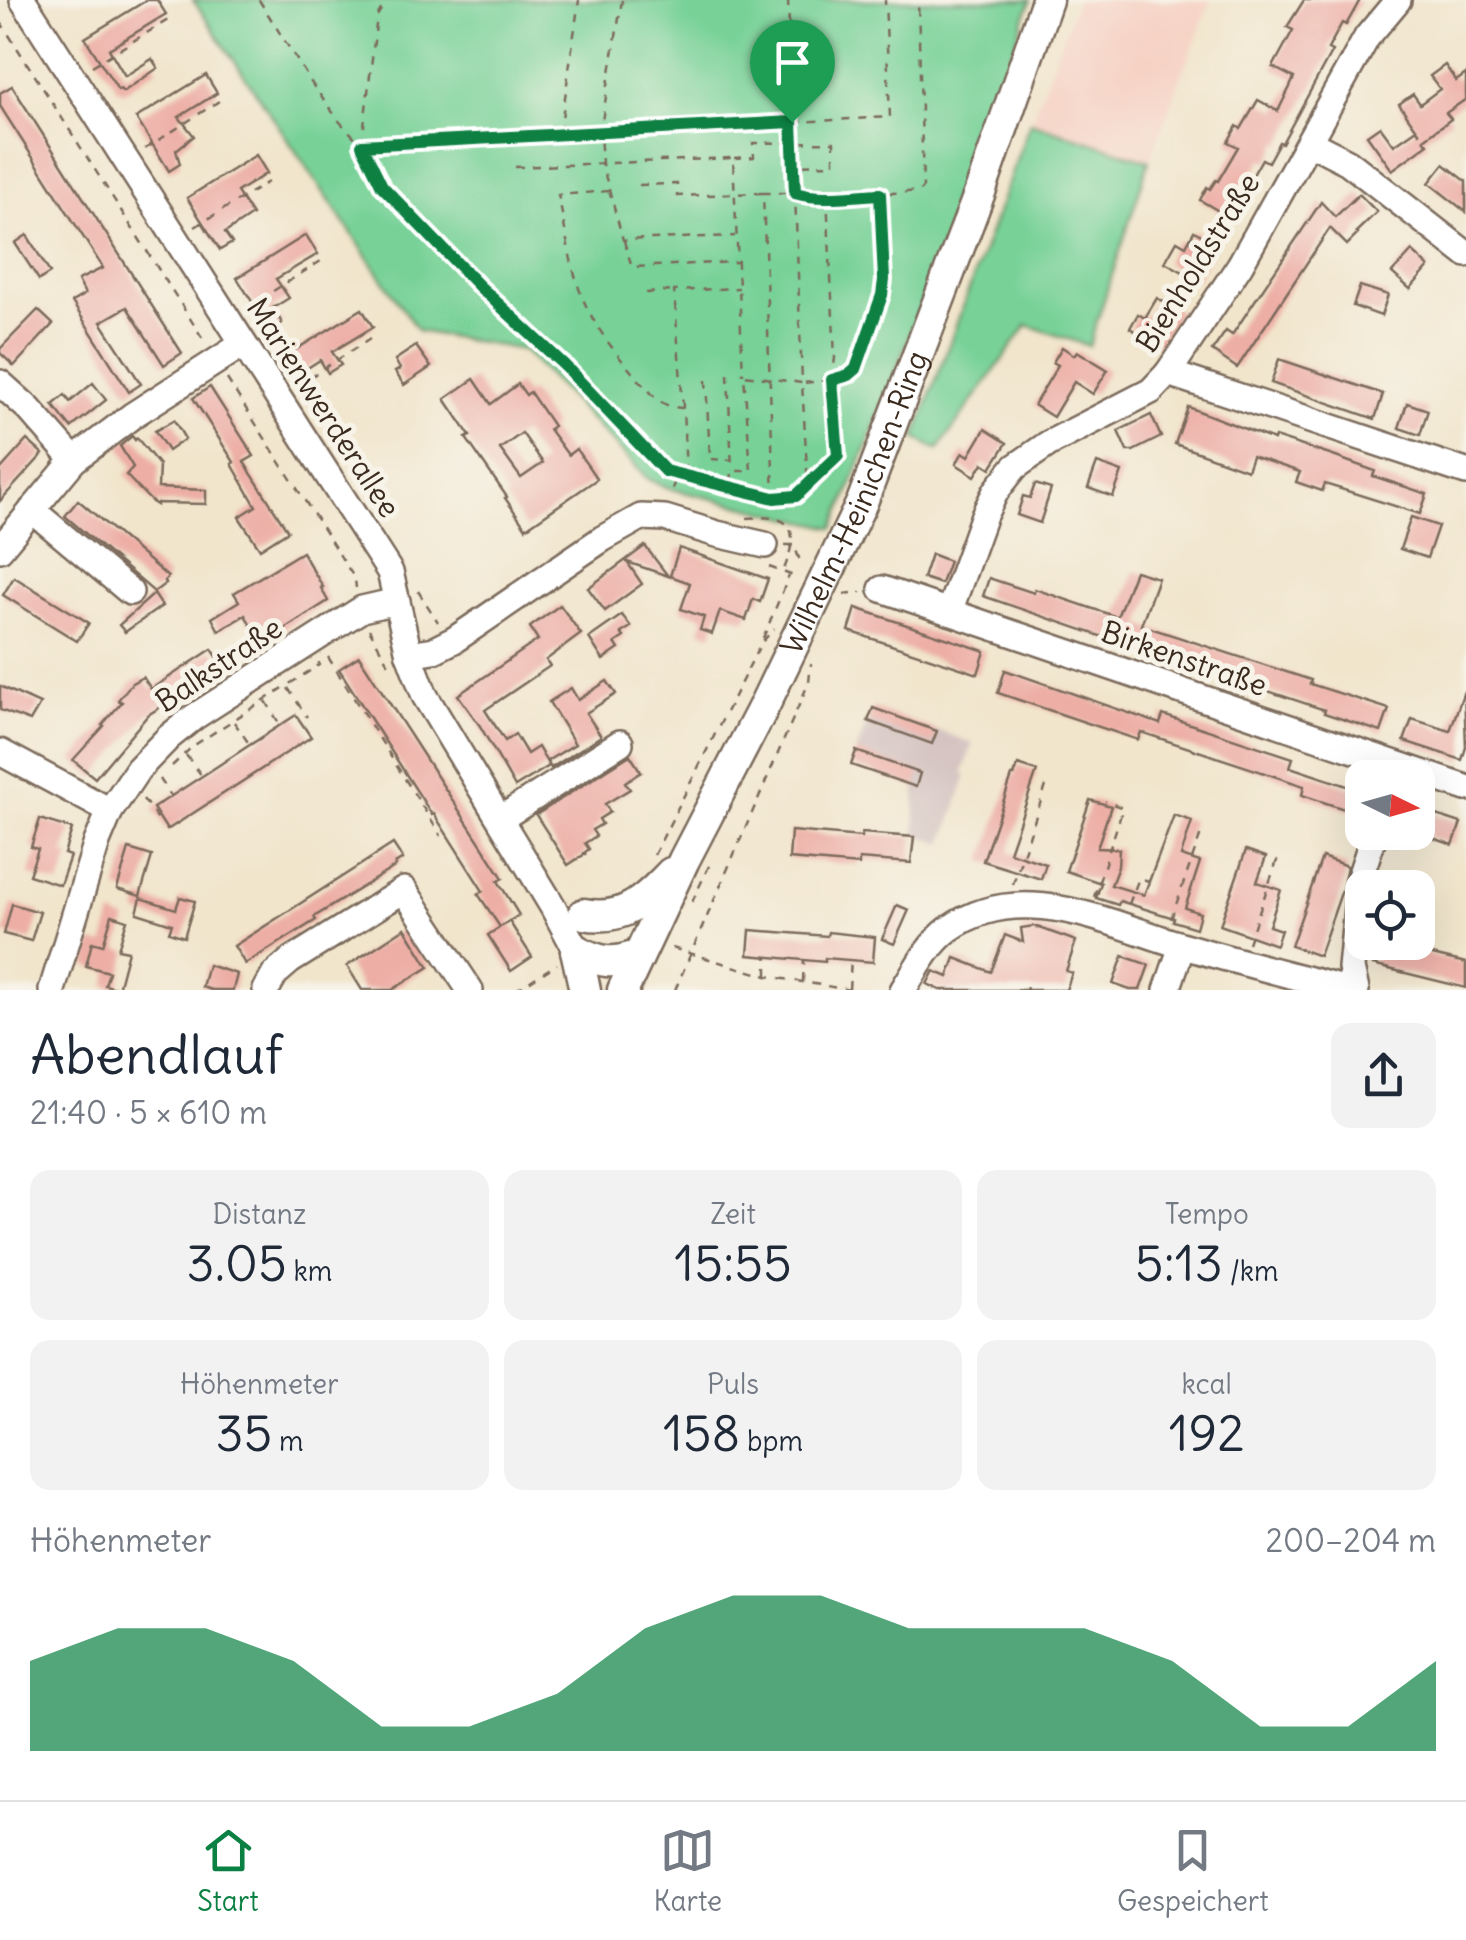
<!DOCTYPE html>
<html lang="de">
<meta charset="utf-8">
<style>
:root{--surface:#fff;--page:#f2f2f3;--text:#1f2937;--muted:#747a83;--line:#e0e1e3;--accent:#0b8043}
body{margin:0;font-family:Delius,sans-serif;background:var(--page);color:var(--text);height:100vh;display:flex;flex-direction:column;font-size:38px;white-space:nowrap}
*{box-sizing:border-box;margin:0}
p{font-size:32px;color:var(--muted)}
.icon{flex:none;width:55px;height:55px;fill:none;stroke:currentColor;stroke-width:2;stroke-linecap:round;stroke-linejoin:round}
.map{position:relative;height:990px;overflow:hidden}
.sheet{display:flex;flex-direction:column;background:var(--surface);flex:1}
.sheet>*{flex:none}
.needle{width:65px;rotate:95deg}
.tools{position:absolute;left:1345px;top:760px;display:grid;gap:20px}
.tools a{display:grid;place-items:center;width:90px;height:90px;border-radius:20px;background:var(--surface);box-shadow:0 10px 40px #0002;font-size:50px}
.pin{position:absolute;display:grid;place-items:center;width:85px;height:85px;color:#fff;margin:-102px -42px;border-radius:50% 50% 50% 0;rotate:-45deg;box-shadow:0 0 10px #0007}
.pin .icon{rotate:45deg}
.round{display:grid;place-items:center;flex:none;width:105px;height:105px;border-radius:20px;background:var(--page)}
.overview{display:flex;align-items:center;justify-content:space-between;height:170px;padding:0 30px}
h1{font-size:55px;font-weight:600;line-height:75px}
.stats{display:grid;grid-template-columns:repeat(3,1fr);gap:15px;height:170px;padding:10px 30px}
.stats div{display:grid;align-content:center;border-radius:20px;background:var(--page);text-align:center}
.stats b{font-size:50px;font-weight:600}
.stats small{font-size:28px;font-weight:400}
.stats p{font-size:28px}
.chart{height:280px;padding:20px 30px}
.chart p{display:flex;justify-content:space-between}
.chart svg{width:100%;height:180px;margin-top:10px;fill:var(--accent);opacity:.7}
.tab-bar{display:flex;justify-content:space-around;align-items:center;height:140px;border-top:2px solid var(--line);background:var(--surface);font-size:28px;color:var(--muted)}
.tab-bar a{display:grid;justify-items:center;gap:5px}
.tab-bar .on{color:var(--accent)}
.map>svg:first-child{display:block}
</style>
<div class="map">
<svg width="1466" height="990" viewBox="0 0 1466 990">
<rect width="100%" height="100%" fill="#f7f3e8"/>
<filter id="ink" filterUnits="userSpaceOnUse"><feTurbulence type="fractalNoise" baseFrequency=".01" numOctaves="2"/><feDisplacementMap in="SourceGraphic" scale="20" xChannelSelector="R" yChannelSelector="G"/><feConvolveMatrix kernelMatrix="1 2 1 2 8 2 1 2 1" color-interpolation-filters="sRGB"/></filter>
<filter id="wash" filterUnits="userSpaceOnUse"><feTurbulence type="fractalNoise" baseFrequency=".0048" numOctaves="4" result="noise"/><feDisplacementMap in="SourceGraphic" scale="40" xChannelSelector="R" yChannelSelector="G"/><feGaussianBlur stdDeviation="2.25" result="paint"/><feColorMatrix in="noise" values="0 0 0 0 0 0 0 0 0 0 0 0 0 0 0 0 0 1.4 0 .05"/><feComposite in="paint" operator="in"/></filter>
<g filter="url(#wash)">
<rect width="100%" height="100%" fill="#f1e5cc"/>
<polygon fill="#f6d2c4" points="1077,0 1211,0 1149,161 1030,122"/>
<polygon fill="#d1bfbe" points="873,708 973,743 963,773 967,775 943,844 916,834 915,787 851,765"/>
<g fill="#78d298" stroke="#5a7e5b" stroke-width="2.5">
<path d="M193,0H1031C968,177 906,354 834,528L672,489L649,480L523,350L418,331Z"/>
<polygon points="1030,122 1149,161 1089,346 1027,325 938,450 915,438"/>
</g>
<g id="blocks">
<g fill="#edaea6" fill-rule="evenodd">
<polygon points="147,0 157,0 166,14 109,49 125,76 152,59 158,68 123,92 120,89 118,90 85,38"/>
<polygon points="1304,0 1360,0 1346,25 1342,23 1328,49 1332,51 1282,143 1279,142 1268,162 1262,159 1229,217 1200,200 1207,187 1210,189 1216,180 1218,181 1238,147 1228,142 1237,126 1241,129 1258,100 1278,111 1290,87 1294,78 1273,67 1293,30 1287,27"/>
<polygon points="1445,65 1456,81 1466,74 1466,99 1446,113 1451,119 1424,139 1428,144 1392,170 1367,135 1380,126 1394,145 1417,129 1420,134 1399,104 1413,94 1420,104 1440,89 1430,76"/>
<polygon points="206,75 217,93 179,117 194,136 176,150 180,164 169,171 136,118"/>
<polygon points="12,86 182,353 164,365 127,307 101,322 141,384 129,392 72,302 85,294 78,280 103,268 0,106 0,93"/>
<polygon points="256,155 267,173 237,192 252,215 225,233 232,243 220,250 187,198"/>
<polygon points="1444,164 1466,181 1466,212 1429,183"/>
<polygon points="1359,194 1377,212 1356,232 1358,234 1347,245 1330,228 1237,368 1212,351 1226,331 1232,335 1321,202 1335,217"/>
<polygon points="1194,231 1216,243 1196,279 1165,262 1177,241 1186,246"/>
<polygon points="27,235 50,273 39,280 15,243"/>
<polygon points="306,235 318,254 276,279 289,298 273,308 282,323 270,330 237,278"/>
<polygon points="1412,251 1429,267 1410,289 1392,273"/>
<polygon points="1360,286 1388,295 1381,316 1353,306"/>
<polygon points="1157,298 1179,311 1158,345 1130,328 1138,314 1145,318"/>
<polygon points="362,309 373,327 332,352 341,365 328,373 320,360 298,374 287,355"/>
<polygon points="38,310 53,324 14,366 0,353 0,349"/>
<polygon points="416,346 431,367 404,385 395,372 400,369 395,360"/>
<polygon points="1062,347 1074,355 1077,351 1108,370 1093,394 1074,382 1053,417 1034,405 1058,365 1053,362"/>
<polygon points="1279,359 1383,394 1375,419 1271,383"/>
<path d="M474,379L491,404L518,384L526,395L530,392L553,426L549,429L568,455L576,449L597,479L526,528L505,498L507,497L466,438L470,436L445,399ZM522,433L543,463L521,478L500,449Z"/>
<polygon points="93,383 106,400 71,428 53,405 65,395 70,402"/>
<polygon points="210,387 254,456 244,462 288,531 260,549 239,517 256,506 232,464 234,462 193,398"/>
<polygon points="1407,403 1428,410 1420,435 1399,428"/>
<polygon points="1188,407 1274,440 1275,437 1333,456 1375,471 1373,476 1427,494 1420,514 1325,484 1322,491 1296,482 1300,472 1252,456 1247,470 1175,444"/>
<polygon points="1151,415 1161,437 1133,451 1127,451 1118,431"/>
<polygon points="174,420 185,439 168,451 155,431"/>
<polygon points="985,429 1007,443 991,468 983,463 975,476 956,464 963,452 969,456"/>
<polygon points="132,436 135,440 137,438 159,465 158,488 206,490 206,504 157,503 157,505 152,502 126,475 133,467 120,446"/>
<polygon points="27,440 43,454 0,501 0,470"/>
<polygon points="1097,463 1122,472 1113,497 1088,488"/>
<polygon points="1035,484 1051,489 1040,523 1017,515 1023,496 1030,498"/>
<polygon points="78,500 168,577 164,581 166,583 154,592 65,516"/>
<polygon points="1411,517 1438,526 1427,558 1400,549"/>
<polygon points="645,546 668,576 627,562 642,584 605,611 588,588"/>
<polygon points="679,548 768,579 760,602 753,599 746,620 720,611 712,634 700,630 704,617 681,609 690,583 670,576"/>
<polygon points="302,552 323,587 321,588 328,601 262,643 245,615 219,631 212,618 239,601 234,593"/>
<polygon points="931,554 949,561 941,584 923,578"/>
<polygon points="1135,571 1158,578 1141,625 1311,680 1310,684 1389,709 1381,732 1324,713 1325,710 1232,679 1232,681 983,596 989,578 1034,593 1035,589 1117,617"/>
<polygon points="14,577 89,623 77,641 3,595"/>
<polygon points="154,594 162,606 125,632 119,625"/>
<polygon points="560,605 581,634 546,660 550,666 485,710 505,741 515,734 527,754 538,747 549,766 515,787 480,726 458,695 538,640 530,627"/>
<polygon points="856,608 985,651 978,674 849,631"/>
<polygon points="622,615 631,627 621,633 624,637 615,643 619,649 603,660 589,638"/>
<polygon points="212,649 224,667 148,715 95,778 73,760 104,726 102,725 122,702 118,700 132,683 143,677 151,689"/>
<polygon points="359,656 503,878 498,881 519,915 500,927 478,894 483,891 434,814 432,815 339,669"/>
<polygon points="1005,670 1160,724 1163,715 1293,758 1290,767 1362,791 1362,815 1302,795 1304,786 1141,732 1138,740 998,693"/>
<polygon points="607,681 616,694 586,713 601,736 551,768 547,761 575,744 549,702 571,688 578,700"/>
<polygon points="0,686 40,704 30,721 0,710"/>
<polygon points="1464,691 1466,747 1462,760 1404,741 1412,719 1450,731"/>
<polygon points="873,708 937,731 932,744 868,721"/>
<polygon points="296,715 311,737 167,830 153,808"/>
<polygon points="856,751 920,773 916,787 851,765"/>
<polygon points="630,755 641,772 625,782 630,789 605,804 610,812 599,819 602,824 592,830 596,836 585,843 589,849 584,853 585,854 568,865 536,815"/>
<polygon points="1018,765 1037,771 1009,852 1046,864 1041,879 983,861 1012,776 1014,776"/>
<polygon points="1090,800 1111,806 1097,848 1119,849 1118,867 1111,885 1144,895 1174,815 1192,821 1181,856 1200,862 1185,908 1200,913 1196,928 1173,921 1174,918 1120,901 1118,905 1096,898 1101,883 1066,871"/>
<polygon points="1418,809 1461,823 1453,845 1418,833"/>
<polygon points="40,819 72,829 64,854 70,856 60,885 29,875 38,849 31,847"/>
<polygon points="791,831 861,837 862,833 914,837 911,863 859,859 859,865 789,859"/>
<polygon points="393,844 403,859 395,864 396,866 314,917 316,920 245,964 234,946"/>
<polygon points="129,849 152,856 140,896 117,889"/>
<polygon points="1246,850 1266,857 1257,882 1281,890 1269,926 1281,930 1276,945 1220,925"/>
<polygon points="1322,857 1347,866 1342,890 1319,956 1291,946"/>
<polygon points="180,897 195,901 184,937 169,932 172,924 137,913 141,898 176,909"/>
<polygon points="12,904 40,912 31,941 4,934"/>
<polygon points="897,905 909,910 894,944 882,939"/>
<polygon points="112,915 127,920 118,949 128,951 118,989 105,985 109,972 86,966 92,942 103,945"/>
<polygon points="509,921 532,957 511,971 488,935"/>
<polygon points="1034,926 1076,941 1066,971 1072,973 1066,990 940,990 927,984 934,971 948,977 955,958 991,972 1005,935 1023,942 1021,928"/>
<polygon points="405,928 429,967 392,990 362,990 347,966"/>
<polygon points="750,930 827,936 828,932 875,937 873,962 825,958 825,962 748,955"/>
<polygon points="1378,942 1466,963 1466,988 1373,965"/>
<polygon points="1123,956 1149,965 1140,990 1130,990 1113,984"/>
<polygon points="208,965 237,974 233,990 211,990 202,987"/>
</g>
</g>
</g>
<g filter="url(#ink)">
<use href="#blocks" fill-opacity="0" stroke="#7b6b5b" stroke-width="2.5"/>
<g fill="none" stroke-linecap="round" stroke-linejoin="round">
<g stroke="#7b6b5b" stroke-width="30">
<g id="minor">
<polyline points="23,0 390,572 409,654 425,696 553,907 576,950"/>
<polyline points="1309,142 1348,162 1466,254"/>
<polyline points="1168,373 1466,472"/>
<polyline points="0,383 29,409 74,460"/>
<polyline points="32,510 130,592"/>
<polyline points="0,549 74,460 133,415 243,344"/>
<polyline points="882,589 1466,788"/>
<polyline points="949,612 984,515 996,491 1015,467 1048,444 1151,391 1168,373 1240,265 1367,37 1398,0"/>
<polyline points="409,654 434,650 454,640 602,539 641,517 665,518 717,534 765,545"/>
<polyline points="0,752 110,811"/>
<polyline points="500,819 620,743"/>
<polyline points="52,990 97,842 110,811 138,769 169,737 194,717 362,609 397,601"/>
<polyline points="266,990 275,974 290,961 404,890 470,990"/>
<path d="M903,990C916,969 929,944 949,929C1021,877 1111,925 1184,946C1238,962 1292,975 1347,990"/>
<polyline points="1167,990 1182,946"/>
<polyline points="1356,990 1351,968 1360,877 1375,832"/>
</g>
</g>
<g stroke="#7b6b5b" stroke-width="35">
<g id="major">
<path d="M584,914C624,922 645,900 671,873"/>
<path d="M576,950C601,963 612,965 639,955"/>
<polyline points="576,950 585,990"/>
<path id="s1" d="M623,990L684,860L762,710L862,502L980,192L1047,0"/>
</g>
</g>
<g stroke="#7b6b5b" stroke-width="2.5" stroke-dasharray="8 8" stroke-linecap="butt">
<polyline points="259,0 314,87 340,122 362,145 382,187 479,286 564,365 665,471 731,487"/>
<polyline points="622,0 600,133 602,164 623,240 735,236"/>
<path d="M788,0L795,193C820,201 852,195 878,194"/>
<polyline points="0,21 205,342"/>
<polyline points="92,66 168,20"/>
<polyline points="560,132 579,0"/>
<polyline points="362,143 377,16 387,0"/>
<polyline points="363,145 890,117 885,0"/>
<polyline points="145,149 219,101"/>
<polyline points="734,158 754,157 753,143 834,142 834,164 794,165"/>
<polyline points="515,167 733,158 743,374"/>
<polyline points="639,185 677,184 677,196 762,193"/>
<path d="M609,191L558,195C567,234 571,282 592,317C604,339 622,361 639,380C655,396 659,407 683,408L686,474"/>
<polyline points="827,196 835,358 832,380 849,375 856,369 883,295 885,280 880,194 920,191 923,187 918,0"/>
<polyline points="195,227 268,182"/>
<polyline points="624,241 632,267 737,262"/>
<polyline points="646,293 672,291"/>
<polyline points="246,308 321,261"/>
<polyline points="728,374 732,470"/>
<polyline points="227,379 355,579 356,588"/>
<polyline points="706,380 710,459 731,460"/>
<polygon points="832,380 837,456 808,486 802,383"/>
<polyline points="296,386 370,339"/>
<polyline points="683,407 674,291 739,288"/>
<polyline points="672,489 677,475"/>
<path d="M774,498L763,193H795L802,383L744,375L751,471H732L731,487C758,494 784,506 808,486"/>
<path d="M747,518C797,513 799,532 783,572"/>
<polyline points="785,545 794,545 802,566"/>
<polyline points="769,567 799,578"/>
<polyline points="418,591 438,622"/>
<polyline points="844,594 861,592"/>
<polyline points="369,629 392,670"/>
<polyline points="763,638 789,576"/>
<polyline points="328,657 441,836"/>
<polyline points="288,688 307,717"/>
<polyline points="266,701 280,725"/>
<polyline points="234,722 250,745"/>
<polyline points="186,755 202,776"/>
<polyline points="172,766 193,746 319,665 319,662"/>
<polyline points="160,779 171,796"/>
<polyline points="143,799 158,820"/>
<polyline points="654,855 761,643 774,629"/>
<polyline points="1013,884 1046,786"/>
<polyline points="1094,897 1123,808 1105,801"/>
<polyline points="692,902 710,864"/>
<polyline points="1129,904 1139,878 1149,881"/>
<polyline points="1171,919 1202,831"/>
<polyline points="1248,943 1279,855"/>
<polyline points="672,948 767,976 850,990"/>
<polyline points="767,975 767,957"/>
<polyline points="803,981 804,960"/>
<polyline points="849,989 851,960"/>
<polyline points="516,990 557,964"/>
<polyline points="675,990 809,682 811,664"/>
<polyline points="1026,990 1027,987"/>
</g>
<use href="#minor" stroke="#fff" stroke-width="25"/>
<use href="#major" stroke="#fff" stroke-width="30"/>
</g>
</g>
<g fill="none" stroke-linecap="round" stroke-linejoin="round" filter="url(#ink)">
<g stroke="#fff" stroke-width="20">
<path id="route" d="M792,122L795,193C820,201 853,195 880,194L884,280L882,295L856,369L849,375L832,380L838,456L796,496L774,498L665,471L564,365L479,286L382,186L362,145Z"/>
</g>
<use href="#route" stroke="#0b8043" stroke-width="12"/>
</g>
<g text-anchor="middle" stroke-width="10" stroke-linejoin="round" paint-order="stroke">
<g font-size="30" fill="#3b2a1e" stroke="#f7f3e8">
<text transform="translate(1198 263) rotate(-58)" y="10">Bienholdstraße</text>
<text transform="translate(323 408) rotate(57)" y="10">Marienwerderallee</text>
<text dy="10" stroke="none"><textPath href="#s1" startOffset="540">Wilhelm-Heinichen-Ring</textPath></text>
<text transform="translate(1184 659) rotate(19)" y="10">Birkenstraße</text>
<text transform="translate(219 665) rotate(-34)" y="10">Balkstraße</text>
</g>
</g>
</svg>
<div class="tools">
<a><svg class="needle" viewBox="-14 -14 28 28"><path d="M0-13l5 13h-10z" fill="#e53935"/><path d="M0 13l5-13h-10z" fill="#747a83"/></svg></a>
<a><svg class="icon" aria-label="locate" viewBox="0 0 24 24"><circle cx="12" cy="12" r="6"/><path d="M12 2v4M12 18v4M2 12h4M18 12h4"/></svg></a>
</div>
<div class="pin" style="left:792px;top:122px;background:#1e9e55"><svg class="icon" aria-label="arrive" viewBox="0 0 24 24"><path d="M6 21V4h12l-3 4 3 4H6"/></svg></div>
</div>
<section class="sheet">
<div class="overview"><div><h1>Abendlauf</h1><p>21:40 · 5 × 610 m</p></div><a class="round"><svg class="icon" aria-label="share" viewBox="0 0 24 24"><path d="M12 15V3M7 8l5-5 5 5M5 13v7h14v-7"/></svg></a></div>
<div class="stats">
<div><p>Distanz</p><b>3.05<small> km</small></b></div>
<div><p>Zeit</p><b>15:55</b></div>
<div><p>Tempo</p><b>5:13<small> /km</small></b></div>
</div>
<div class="stats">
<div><p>Höhenmeter</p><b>35<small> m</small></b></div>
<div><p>Puls</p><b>158<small> bpm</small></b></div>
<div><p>kcal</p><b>192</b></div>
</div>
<div class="chart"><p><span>Höhenmeter</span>200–204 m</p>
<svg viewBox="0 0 160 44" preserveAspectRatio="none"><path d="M0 44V22L10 14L20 14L30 22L40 38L50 38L60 30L70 14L80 6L90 6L100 14L110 14L120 14L130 22L140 38L150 38L160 22V44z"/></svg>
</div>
</section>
<nav class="tab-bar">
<a class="on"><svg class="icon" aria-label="home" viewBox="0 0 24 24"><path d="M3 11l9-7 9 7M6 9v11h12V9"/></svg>Start</a>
<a><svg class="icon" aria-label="map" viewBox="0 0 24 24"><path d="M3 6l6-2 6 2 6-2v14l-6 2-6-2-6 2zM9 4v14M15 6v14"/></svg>Karte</a>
<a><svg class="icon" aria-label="saved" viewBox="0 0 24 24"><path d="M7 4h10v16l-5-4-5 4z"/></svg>Gespeichert</a>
</nav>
